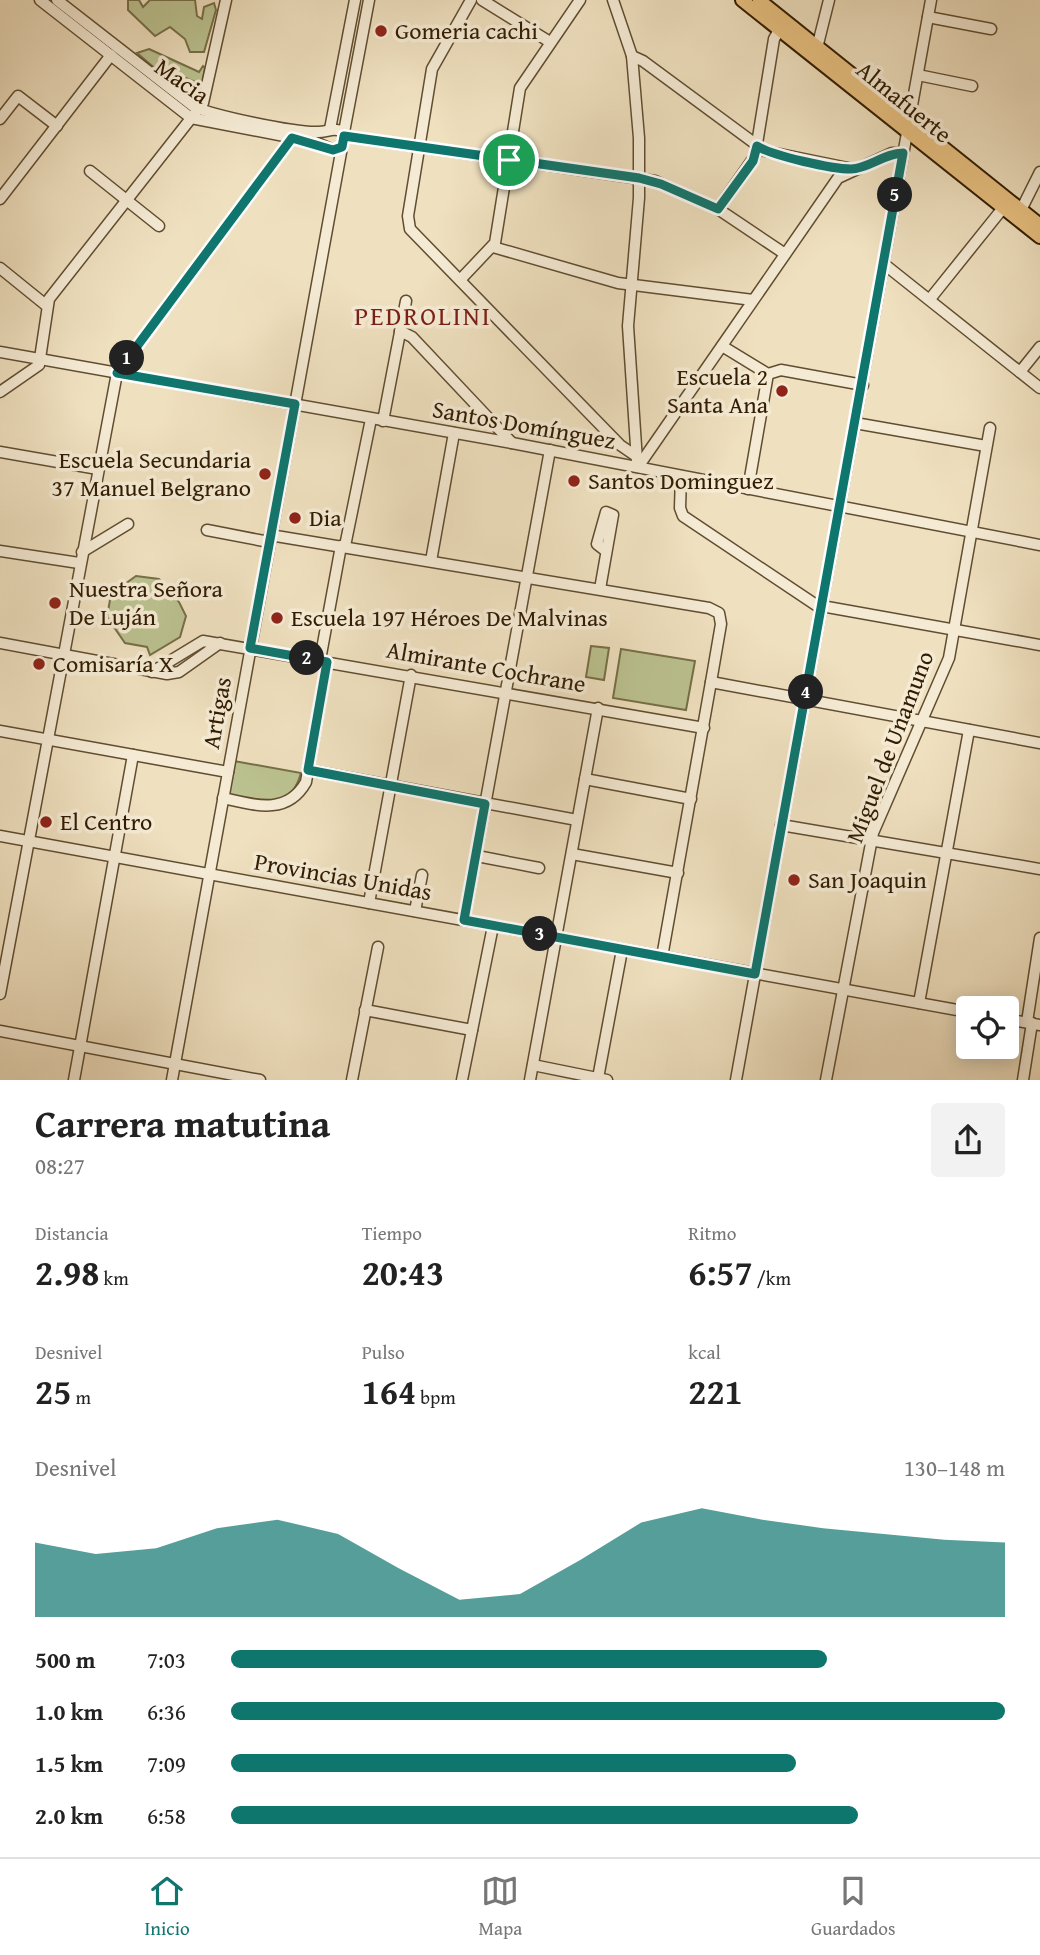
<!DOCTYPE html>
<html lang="es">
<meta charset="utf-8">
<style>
:root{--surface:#fff;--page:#f2f2f2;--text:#222;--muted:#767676;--line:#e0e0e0;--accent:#0f766e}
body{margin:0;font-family:"Gentium Book Plus",serif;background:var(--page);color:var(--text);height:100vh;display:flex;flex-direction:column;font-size:26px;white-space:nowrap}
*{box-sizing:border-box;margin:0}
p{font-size:23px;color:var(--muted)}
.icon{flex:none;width:38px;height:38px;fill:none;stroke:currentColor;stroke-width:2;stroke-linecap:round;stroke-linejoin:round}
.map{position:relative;height:1080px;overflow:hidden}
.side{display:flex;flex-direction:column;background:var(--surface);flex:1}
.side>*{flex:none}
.controls{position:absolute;left:956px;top:996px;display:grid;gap:14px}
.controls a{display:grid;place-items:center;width:63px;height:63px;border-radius:7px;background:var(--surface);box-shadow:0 4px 18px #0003;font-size:35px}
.pin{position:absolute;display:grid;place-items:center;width:60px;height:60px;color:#fff;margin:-30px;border:4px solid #fff;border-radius:50%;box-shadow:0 2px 7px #0007}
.km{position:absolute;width:35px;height:35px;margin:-18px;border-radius:50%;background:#222;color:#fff;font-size:19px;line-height:35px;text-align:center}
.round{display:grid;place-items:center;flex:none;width:74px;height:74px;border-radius:7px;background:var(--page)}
.headline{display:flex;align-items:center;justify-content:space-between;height:119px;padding:0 35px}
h1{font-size:38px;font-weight:700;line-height:52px}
.figures{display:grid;grid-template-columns:repeat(3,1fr);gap:10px;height:119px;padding:7px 35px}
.figures div{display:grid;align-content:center}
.figures b{font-size:35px;font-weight:700}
.figures small{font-size:19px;font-weight:400}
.figures p{font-size:19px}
.chart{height:196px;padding:14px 35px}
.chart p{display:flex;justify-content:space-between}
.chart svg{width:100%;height:126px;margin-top:7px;fill:var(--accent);opacity:.7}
ul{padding:0 35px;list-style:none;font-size:23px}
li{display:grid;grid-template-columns:112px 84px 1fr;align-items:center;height:52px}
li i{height:18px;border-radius:9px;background:var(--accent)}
.tabs{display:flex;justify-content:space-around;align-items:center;height:98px;border-top:2px solid var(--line);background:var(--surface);font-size:19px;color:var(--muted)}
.tabs a{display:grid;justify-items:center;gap:4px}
.tabs .current{color:var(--accent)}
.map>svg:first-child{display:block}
</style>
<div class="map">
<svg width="1040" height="1080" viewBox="0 0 1040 1080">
<rect width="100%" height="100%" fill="#efe0bf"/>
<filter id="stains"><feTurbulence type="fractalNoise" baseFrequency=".00286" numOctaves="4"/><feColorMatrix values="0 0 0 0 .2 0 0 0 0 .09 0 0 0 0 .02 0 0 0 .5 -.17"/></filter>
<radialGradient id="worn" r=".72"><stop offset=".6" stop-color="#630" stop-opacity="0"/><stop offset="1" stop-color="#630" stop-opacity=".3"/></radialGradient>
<g fill="#bbc290" stroke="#766f48" stroke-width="2">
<polygon points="128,0 139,0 143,7 150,0 195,0 197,16 202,19 204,7 214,3 216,10 204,52 190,52 185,39 170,27 155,36 128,10"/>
<polygon points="149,49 199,72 203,66 205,68 202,85 186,78 166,78 137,53"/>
<polygon points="136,576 159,579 179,602 186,616 180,637 150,655 147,647 125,643 107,617 111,594"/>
<polygon points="591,646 609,648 604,680 586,677"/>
<polygon points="621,649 695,661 686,710 613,698"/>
<path d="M234,761L301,773C290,813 260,802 228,796Z"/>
</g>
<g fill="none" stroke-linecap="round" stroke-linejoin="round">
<g stroke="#604d30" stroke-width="13">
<g id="minor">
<polyline points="40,0 191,118 315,142 333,150 342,147"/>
<path d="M57,0L193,106C213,116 296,133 318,132C328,132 333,127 344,132V136"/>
<polyline points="471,0 432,69 408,216 410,229 620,445 636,456"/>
<polyline points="482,0 550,42"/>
<polyline points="613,0 632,56 639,138 639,198 628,326 637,461"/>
<polyline points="928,17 991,29"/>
<polyline points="817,48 829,0"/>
<polyline points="632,56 643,61 765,151 853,169"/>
<polyline points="918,75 972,86"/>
<polyline points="0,119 18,96 57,126"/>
<polyline points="330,129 355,0"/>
<polyline points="344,132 369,0"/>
<polyline points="344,136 655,181 718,209 785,254"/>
<polyline points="90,171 159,226"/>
<polyline points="0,199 111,55"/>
<polyline points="718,209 755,156 774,39 779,30"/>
<polyline points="1021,210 1040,172"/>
<polyline points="493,247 618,283 753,300"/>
<polyline points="884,264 1040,388"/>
<polyline points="0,268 47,306"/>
<polyline points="460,280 495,243 520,88 580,0"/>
<polyline points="930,299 1003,208"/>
<polyline points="400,331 412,337 512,443"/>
<polyline points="722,346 768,374 781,370 863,385"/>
<polyline points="0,352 512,443 1040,545"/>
<polyline points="1020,372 1040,347"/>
<polyline points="0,392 39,365 49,299 203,103 226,0"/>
<polyline points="383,421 406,301"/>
<polyline points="855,423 986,446"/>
<polyline points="0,452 98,469"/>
<polyline points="638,467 838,178 892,153 903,153"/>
<polyline points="681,476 680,508 683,516 816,605 1040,645"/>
<polyline points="748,489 768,374"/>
<polyline points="207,530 269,542"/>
<polyline points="270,535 709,608 719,613 721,624 711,682 662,957"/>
<polyline points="345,546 371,419"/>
<polyline points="0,551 79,563"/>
<polyline points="82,552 128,524"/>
<polyline points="431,561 454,433"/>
<polyline points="600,589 613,515 606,512 597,544 606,551"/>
<polyline points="0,643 167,674 179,672 220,643"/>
<polyline points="320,660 341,546"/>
<polyline points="152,672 203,641 704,728"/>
<polyline points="711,682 1040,743"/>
<polyline points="0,731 228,772"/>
<polyline points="308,770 577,820"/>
<polyline points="585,779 691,799"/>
<path d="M223,798C254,805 287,816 306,782L327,662"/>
<polyline points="781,825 1040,869"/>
<polyline points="0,836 968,1012"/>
<polyline points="572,854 678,873"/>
<polyline points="477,856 539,868"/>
<polyline points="369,903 411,675"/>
<polyline points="415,911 422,875"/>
<polyline points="464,920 550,450"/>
<polyline points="0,994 117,373 292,138"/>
<polyline points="919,1003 969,730"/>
<polyline points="365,1010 472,1030"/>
<polyline points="1006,1019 1040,1025"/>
<polyline points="1027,1022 1040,938"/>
<polyline points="0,1031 260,1080"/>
<polyline points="533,1065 607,1080"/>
<polyline points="598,1078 622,950"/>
<polyline points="74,1080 133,755"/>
<polyline points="172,1080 344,136"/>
<polyline points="352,1080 378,947"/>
<polyline points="462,1080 493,926"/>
<polyline points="530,1080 598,708"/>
<polyline points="736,1080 931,0"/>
<polyline points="826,1080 873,833 949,658 990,428"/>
<polyline points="1023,1080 1032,1023"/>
</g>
</g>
<g stroke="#311c01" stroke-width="16">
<g id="major">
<polyline points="742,0 1040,237"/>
<polyline points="759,0 1040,225"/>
</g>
</g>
<use href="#minor" stroke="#f5ebd5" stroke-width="10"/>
<use href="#major" stroke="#e8c080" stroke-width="12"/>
</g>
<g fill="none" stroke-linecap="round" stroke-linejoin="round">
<g stroke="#fff" stroke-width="14">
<path id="route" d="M344,136L639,178L661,184L718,209L753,161L757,146C773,156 832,169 851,169C868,169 885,153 903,153L755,974L464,920L485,804L308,770L327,662L250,648L295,404L117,373L292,138L333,150L342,147Z"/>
</g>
<use href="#route" stroke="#0f766e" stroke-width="9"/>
</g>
<g fill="#8f2418" stroke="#f5ebd5" stroke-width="2.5">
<circle cx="381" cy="31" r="7"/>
<circle cx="782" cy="391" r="7"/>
<circle cx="265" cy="474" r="7"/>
<circle cx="574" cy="481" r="7"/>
<circle cx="295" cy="518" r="7"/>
<circle cx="55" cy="603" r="7"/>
<circle cx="277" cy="618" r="7"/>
<circle cx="39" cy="664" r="7"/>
<circle cx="46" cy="822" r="7"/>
<circle cx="794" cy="880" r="7"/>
</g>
<g text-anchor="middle" stroke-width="7" stroke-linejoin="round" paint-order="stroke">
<g font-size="24" fill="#311c01" stroke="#f5ebd5" text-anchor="start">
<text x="395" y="39">Gomeria cachi</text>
<text x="768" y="385" text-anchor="end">Escuela 2<tspan x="768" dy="28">Santa Ana</tspan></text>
<text x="251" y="468" text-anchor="end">Escuela Secundaria<tspan x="251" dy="28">37 Manuel Belgrano</tspan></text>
<text x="588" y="489">Santos Dominguez</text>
<text x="309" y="526">Dia</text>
<text x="69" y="597">Nuestra Señora<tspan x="69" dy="28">De Luján</tspan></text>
<text x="291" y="626">Escuela 197 Héroes De Malvinas</text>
<text x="53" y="672">Comisaría X</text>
<text x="60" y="830">El Centro</text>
<text x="808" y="888">San Joaquin</text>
</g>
<g font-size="24" fill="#311c01" stroke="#f5ebd5">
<text transform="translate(182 81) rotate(35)" y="8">Macia</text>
<text transform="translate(904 102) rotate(39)" y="8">Almafuerte</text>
<text transform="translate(524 425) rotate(10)" y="8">Santos Domínguez</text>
<text transform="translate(486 667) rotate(10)" y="8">Almirante Cochrane</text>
<text transform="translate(217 713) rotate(-80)" y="8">Artigas</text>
<text transform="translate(890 747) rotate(-69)" y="8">Miguel de Unamuno</text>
<text transform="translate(343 877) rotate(10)" y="8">Provincias Unidas</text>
</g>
<g font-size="26" letter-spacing="2" fill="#7a1f14" stroke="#f5ebd5">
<text x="423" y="325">PEDROLINI</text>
</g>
</g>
<rect width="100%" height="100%" filter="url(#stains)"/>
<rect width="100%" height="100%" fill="url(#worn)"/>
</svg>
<div class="controls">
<a><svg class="icon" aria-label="locate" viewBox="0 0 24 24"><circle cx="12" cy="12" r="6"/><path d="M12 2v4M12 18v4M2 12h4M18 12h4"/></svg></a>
</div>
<div class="pin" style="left:509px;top:160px;background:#1e9e55"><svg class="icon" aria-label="arrive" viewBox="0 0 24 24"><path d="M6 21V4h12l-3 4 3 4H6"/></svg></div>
<b class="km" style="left:127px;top:358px">1</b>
<b class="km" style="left:307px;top:658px">2</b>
<b class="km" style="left:540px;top:934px">3</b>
<b class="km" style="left:806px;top:692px">4</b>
<b class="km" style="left:895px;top:195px">5</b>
</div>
<section class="side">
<div class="headline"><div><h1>Carrera matutina</h1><p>08:27</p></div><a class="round"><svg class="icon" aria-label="share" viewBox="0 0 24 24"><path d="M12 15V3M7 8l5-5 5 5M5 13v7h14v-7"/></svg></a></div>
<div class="figures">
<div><p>Distancia</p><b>2.98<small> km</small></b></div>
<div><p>Tiempo</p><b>20:43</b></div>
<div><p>Ritmo</p><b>6:57<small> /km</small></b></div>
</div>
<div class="figures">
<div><p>Desnivel</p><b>25<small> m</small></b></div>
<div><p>Pulso</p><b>164<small> bpm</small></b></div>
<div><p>kcal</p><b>221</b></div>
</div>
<div class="chart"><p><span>Desnivel</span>130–148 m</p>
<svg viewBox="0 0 160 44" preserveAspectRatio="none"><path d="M0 44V18L10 22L20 20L30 13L40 10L50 15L60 27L70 38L80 36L90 24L100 11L110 6L120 10L130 13L140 15L150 17L160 18V44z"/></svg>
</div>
<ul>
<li><b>500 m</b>7:03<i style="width:77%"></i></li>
<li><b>1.0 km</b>6:36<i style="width:100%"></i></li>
<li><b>1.5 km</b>7:09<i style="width:73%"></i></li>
<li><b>2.0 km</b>6:58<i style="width:81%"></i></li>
</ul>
</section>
<nav class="tabs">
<a class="current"><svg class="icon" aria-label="home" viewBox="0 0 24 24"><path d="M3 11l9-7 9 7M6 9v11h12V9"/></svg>Inicio</a>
<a><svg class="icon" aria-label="map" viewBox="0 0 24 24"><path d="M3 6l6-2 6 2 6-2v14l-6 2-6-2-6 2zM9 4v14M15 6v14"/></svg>Mapa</a>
<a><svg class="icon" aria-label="saved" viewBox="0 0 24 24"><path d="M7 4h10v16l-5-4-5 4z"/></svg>Guardados</a>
</nav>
